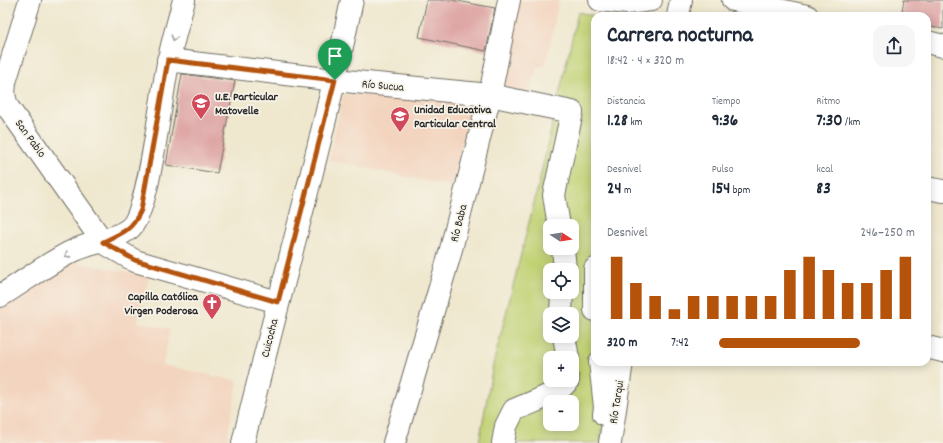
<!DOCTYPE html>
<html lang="es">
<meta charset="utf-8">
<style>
:root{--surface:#fff;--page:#f6f6f7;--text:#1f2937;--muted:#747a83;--accent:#b45309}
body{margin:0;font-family:Dekko,sans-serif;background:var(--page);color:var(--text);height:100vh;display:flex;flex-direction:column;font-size:15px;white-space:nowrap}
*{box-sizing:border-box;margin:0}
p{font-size:13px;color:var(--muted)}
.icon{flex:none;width:22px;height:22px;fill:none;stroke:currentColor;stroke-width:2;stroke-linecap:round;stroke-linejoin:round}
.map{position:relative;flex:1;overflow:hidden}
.sheet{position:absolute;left:591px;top:12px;width:340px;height:354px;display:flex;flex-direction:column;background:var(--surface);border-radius:12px;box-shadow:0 2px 10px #0003}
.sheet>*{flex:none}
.needle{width:26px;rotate:102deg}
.fabs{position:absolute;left:543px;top:219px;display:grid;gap:8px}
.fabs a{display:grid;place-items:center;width:36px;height:36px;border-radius:8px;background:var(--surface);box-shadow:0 2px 10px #0003;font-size:20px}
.pin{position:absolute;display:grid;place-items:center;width:34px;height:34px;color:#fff;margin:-41px -17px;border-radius:50% 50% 50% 0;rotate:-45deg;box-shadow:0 0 4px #0007}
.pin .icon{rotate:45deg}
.round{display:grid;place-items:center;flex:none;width:42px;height:42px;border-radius:12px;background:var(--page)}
.overview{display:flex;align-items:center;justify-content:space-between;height:68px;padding:0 16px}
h1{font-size:22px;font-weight:700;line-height:30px}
.figures{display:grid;grid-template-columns:repeat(3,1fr);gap:6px;height:68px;padding:4px 16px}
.figures div{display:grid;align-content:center}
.figures b{font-size:17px;font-weight:700}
.figures small{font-size:11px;font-weight:400}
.figures p{font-size:11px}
.chart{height:112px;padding:8px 16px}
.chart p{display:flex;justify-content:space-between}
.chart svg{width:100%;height:72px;margin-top:4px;stroke:var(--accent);stroke-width:6}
ul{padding:0 16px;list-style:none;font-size:13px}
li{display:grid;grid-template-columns:64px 48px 1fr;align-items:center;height:30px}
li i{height:10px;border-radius:5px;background:var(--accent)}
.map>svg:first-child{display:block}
</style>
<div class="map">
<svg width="943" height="443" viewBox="0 0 943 443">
<rect width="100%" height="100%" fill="#f7f3e8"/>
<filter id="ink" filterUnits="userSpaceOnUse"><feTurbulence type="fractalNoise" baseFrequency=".025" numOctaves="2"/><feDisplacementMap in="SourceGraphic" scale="8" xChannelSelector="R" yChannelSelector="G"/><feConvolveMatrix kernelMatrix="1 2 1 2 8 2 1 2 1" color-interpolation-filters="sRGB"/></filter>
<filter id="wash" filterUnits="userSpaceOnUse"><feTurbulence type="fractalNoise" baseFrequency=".012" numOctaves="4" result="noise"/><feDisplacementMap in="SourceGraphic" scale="16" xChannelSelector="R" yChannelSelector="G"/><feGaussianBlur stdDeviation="0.9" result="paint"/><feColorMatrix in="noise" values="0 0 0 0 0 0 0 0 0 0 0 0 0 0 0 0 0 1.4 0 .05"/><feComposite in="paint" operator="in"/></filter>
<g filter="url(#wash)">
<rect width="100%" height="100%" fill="#efe8cf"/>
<g fill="#f3d4be">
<polygon points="517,0 559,0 546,65 537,67 531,87 523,93 501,87"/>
<polygon points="343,94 465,101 472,105 451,186 329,160"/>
<polygon points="73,262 149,276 138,322 170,329 163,365 238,381 226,443 0,443 0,308"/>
</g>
<path fill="#c1d274" stroke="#767e50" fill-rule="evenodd" d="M578,12L595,16V362H613L600,443H479L493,365L538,187ZM550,226H572V248H550ZM550,270H572V292H550ZM550,314H572V336H550ZM550,358H572V380H550ZM550,402H572V424H550Z"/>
<g id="blocks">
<g fill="#dea5a4">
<polygon points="427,0 452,0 495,8 486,51 419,37"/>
<polygon points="904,0 943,0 943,29 927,26 927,16 901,16"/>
<polygon points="182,74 235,81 217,173 166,165"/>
</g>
</g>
</g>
<g filter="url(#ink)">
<use href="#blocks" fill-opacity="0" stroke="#706d64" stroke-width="1"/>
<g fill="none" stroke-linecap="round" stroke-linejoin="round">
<g stroke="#706d64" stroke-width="24">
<g id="minor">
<polyline points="30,0 5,82 4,95 7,106 103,242 135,261 278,302"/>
<polyline points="600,0 627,3 651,0"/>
<polyline points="733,0 807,16"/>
<polyline points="678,16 681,0"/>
<polyline points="927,42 943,46"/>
<polyline points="168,60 335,80 490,95 572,112 554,195 559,226"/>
<polyline points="927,188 943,191"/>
<polyline points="563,248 565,270"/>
<polyline points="595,269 595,310"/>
<path d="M0,296C25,281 49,262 75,250C93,242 113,241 129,229C150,214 161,90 169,59C173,39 179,20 184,0"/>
<polyline points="561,314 562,292"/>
<polyline points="564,336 568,358"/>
<polyline points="927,347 943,351"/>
<polyline points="600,362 605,407 604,414"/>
<path d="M243,443C279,295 321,149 352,0"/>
<polyline points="394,443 449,257 490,95 509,0"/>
<path d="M503,443L506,426L514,410C527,404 562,393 568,380"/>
<polyline points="610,443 622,362"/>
</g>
</g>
<use href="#minor" stroke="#fff" stroke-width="22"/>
</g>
<defs><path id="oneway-chevron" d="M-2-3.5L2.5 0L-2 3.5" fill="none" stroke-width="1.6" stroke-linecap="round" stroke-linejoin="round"/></defs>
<g stroke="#a0a0a0">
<use href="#oneway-chevron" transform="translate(174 38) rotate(105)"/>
<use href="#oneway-chevron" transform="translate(67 255) rotate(148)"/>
</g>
</g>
<g fill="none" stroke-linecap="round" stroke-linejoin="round" filter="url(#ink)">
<g stroke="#fff" stroke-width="8">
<path id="route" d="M168,60L335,80L278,302L135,260L103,242C123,233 132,230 141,210Z"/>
</g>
<use href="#route" stroke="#b45309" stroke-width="5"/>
</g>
<defs>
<g id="university-pin" transform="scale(1)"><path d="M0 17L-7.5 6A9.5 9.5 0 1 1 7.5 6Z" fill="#d1495b" stroke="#f7f3e8"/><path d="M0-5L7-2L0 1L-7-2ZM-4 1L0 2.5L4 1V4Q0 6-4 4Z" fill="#fff"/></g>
<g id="school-pin" transform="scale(1)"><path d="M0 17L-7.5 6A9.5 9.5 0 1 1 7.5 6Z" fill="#d1495b" stroke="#f7f3e8"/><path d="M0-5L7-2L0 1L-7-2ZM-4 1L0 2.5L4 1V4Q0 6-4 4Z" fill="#fff"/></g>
<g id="church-pin" transform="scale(1)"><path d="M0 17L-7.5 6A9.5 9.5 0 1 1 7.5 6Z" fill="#d1495b" stroke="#f7f3e8"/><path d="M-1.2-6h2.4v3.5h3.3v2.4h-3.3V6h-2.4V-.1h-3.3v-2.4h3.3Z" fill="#fff"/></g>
</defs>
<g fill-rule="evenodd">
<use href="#university-pin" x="201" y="103"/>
<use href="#school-pin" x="400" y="116"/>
<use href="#church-pin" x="212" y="303"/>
</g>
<g text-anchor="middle" stroke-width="3.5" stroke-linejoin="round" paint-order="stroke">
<g font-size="12" fill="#2b2b2b" stroke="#f7f3e8">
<text transform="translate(383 85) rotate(5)" y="4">Río Sucua</text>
<text transform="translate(31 138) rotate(54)" y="4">San Pablo</text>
<text transform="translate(458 223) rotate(-76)" y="4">Río Baba</text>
<text transform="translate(269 338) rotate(-76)" y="4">Cuicocha</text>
<text transform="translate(616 402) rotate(-81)" y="4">Río Tarqui</text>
</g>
<g font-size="12" font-weight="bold" fill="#2b2b2b" stroke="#f7f3e8" text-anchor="start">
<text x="215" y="100">U.E. Particular<tspan x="215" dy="14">Matovelle</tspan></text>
<text x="414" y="113">Unidad Educativa<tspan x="414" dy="14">Particular Central</tspan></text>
<text x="198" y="300" text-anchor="end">Capilla Católica<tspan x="198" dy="14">Virgen Poderosa</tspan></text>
</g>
</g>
</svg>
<div class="fabs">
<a><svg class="needle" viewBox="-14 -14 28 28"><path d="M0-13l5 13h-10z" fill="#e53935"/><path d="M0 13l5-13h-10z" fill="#747a83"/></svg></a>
<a><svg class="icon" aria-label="locate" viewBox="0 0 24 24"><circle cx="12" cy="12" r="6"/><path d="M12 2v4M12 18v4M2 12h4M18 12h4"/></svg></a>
<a><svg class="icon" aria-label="layers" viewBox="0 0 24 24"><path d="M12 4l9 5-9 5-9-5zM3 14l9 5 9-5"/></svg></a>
<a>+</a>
<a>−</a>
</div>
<div class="pin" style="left:335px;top:80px;background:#1e9e55"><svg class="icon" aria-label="arrive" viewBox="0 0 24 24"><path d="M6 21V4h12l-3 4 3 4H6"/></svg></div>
<section class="sheet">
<div class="overview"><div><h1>Carrera nocturna</h1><p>18:42 · 4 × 320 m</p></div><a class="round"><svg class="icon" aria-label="share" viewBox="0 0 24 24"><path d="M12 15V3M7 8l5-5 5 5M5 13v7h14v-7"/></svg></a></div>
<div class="figures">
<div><p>Distancia</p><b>1.28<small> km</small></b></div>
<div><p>Tiempo</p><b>9:36</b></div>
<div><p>Ritmo</p><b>7:30<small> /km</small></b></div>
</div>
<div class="figures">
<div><p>Desnivel</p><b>24<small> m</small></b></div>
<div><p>Pulso</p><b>154<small> bpm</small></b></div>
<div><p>kcal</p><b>83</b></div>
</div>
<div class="chart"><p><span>Desnivel</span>246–250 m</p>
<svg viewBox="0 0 160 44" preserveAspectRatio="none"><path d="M5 44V6M15 44V22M25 44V30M35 44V38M45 44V30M55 44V30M65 44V30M75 44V30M85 44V30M95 44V14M105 44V6M115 44V14M125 44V22M135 44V22M145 44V14M155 44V6"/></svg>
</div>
<ul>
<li><b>320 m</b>7:42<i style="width:72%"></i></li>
</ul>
</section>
</div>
